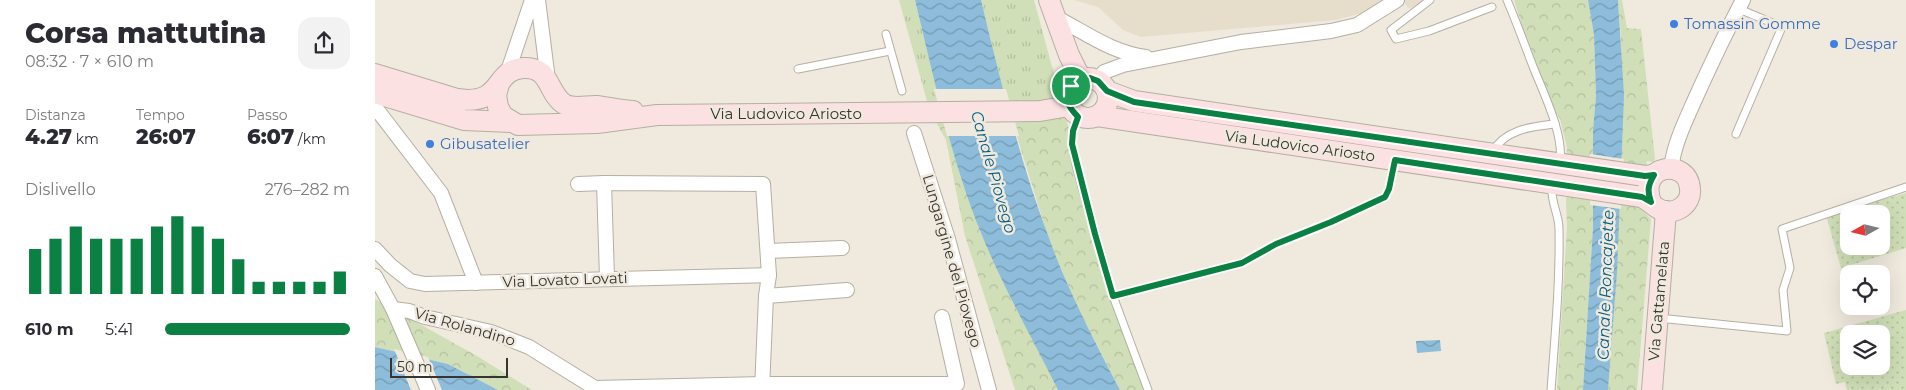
<!DOCTYPE html>
<html lang="it">
<meta charset="utf-8">
<style>
:root{--surface:#fff;--page:#f2f2f3;--text:#2b2b33;--muted:#7c7c81;--accent:#0b8043}
body{margin:0;font-family:Montserrat,sans-serif;background:var(--page);color:var(--text);height:100vh;display:flex;flex-direction:column;font-size:19px;white-space:nowrap}
*{box-sizing:border-box;margin:0}
p{font-size:16px;color:var(--muted)}
.icon{flex:none;width:28px;height:28px;fill:none;stroke:currentColor;stroke-width:2;stroke-linecap:round;stroke-linejoin:round}
.map{position:relative;flex:1;overflow:hidden}
.panel{display:flex;flex-direction:column;background:var(--surface);width:375px}
.panel>*{flex:none}
.needle{width:32px;rotate:262deg}
.buttons{position:absolute;left:1465px;top:205px;display:grid;gap:10px}
.buttons a{display:grid;place-items:center;width:50px;height:50px;border-radius:10px;background:var(--surface);box-shadow:0 5px 20px #0002;font-size:25px}
.scale{position:absolute;left:15px;bottom:12px;width:118px;box-sizing:border-box;padding-left:5px;border:2px solid #373530;border-top:0;font-size:14px;line-height:18px;white-space:nowrap;color:#373530;-webkit-text-stroke:4px #f0eade;paint-order:stroke}
.pin{position:absolute;display:grid;place-items:center;width:42px;height:42px;color:#fff;margin:-21px;border:2px solid #fff;border-radius:50%;box-shadow:0 1px 5px #0007}
.round{display:grid;place-items:center;flex:none;width:52px;height:52px;border-radius:15px;background:var(--page)}
.head{display:flex;align-items:center;justify-content:space-between;height:85px;padding:0 25px}
h1{font-size:28px;font-weight:800;line-height:38px}
.stats{display:grid;grid-template-columns:repeat(3,1fr);gap:8px;height:85px;padding:5px 25px}
.stats div{display:grid;align-content:center}
.stats b{font-size:21px;font-weight:800}
.stats small{font-size:14px;font-weight:400}
.stats p{font-size:14px}
.chart{height:140px;padding:10px 25px}
.chart p{display:flex;justify-content:space-between}
.chart svg{width:100%;height:90px;margin-top:5px;stroke:var(--accent);stroke-width:6}
ul{padding:0 25px;list-style:none;font-size:16px}
li{display:grid;grid-template-columns:80px 60px 1fr;align-items:center;height:38px}
li i{height:12px;border-radius:6px;background:var(--accent)}
main{display:flex;flex:1;min-height:0}
.map>svg:first-child{display:block}
</style>
<main>
<section class="panel">
<div class="head"><div><h1>Corsa mattutina</h1><p>08:32 · 7 × 610 m</p></div><a class="round"><svg class="icon" aria-label="share" viewBox="0 0 24 24"><path d="M12 15V3M7 8l5-5 5 5M5 13v7h14v-7"/></svg></a></div>
<div class="stats">
<div><p>Distanza</p><b>4.27<small> km</small></b></div>
<div><p>Tempo</p><b>26:07</b></div>
<div><p>Passo</p><b>6:07<small> /km</small></b></div>
</div>
<div class="chart"><p><span>Dislivello</span>276–282 m</p>
<svg viewBox="0 0 160 44" preserveAspectRatio="none"><path d="M5 44V22M15 44V17M25 44V11M35 44V17M45 44V17M55 44V17M65 44V11M75 44V6M85 44V11M95 44V17M105 44V27M115 44V38M125 44V38M135 44V38M145 44V38M155 44V33"/></svg>
</div>
<ul>
<li><b>610 m</b>5:41<i style="width:100%"></i></li>
</ul>
</section>
<div class="map">
<svg width="1531" height="390" viewBox="0 0 1531 390">
<defs>
<pattern id="grass-tufts" width="24" height="20" patternUnits="userSpaceOnUse" patternTransform="scale(1.25)"><rect width="24" height="20" fill="#d0dfb7"/><path d="M3 7l-1-3M5 7V3M7 7l1-3M15 17l-1-3M17 17v-4M19 17l1-3" fill="none" stroke="#b3c09e"/></pattern>
<pattern id="forest-crowns" width="20" height="18" patternUnits="userSpaceOnUse" patternTransform="scale(1.25)"><rect width="20" height="18" fill="#d0dfb7"/><path d="M2 6a3 3 0 1 1 6 0M12 15a3 3 0 1 1 6 0" fill="none" stroke="#b3c09e"/></pattern>
<pattern id="garden-dots" width="8" height="8" patternUnits="userSpaceOnUse" patternTransform="scale(1.25)"><rect width="8" height="8" fill="#d0dfb7"/><path d="M2 2h.1M6 6h.1" fill="none" stroke="#b3c09e" stroke-width="1.8" stroke-linecap="round"/></pattern>
<pattern id="water-waves" width="16" height="10" patternUnits="userSpaceOnUse" patternTransform="scale(1.25)"><rect width="16" height="10" fill="#8dbdda"/><path d="M0 5q4-4 8 0t8 0" fill="none" stroke="#749ab1"/></pattern>
</defs>
<rect width="100%" height="100%" fill="#f0eade"/>
<g fill="#e6decb">
<polygon points="699,0 1007,0 987,13 961,20 766,37 748,30 723,7"/>
<polygon points="1027,0 1059,0 1049,5 1033,8"/>
</g>
<g fill="url(#grass-tufts)">
<polygon points="524,0 540,0 568,111 555,112"/>
<polygon points="606,0 659,0 689,111 634,110 623,73"/>
</g>
<g fill="url(#forest-crowns)">
<polygon points="1139,0 1213,0 1219,35 1221,96 1218,130 1218,227 1208,390 1182,390 1192,226 1191,201 1193,185 1191,165 1192,148 1185,119 1169,95"/>
<polygon points="1243,0 1247,0 1252,28 1266,29 1280,159 1278,162 1272,161 1264,207 1276,219 1262,390 1233,390 1242,273 1246,38"/>
<polygon points="568,111 591,190 606,233 683,390 640,390 590,236 571,140 556,113"/>
<polygon points="634,111 689,111 723,235 769,375 776,390 745,390 699,300 673,237"/>
<polygon points="0,299 102,356 157,390 123,390 73,364 0,347"/>
</g>
<g fill="url(#garden-dots)" fill-rule="evenodd">
<path d="M1531,193V248L1466,268L1451,215ZM1474,214H1506V246H1474Z"/>
<path d="M1531,310V390H1472L1470,382L1461,384L1449,333ZM1474,334H1506V366H1474Z"/>
</g>
<g fill="url(#water-waves)">
<path d="M540,0H606C625,80 645,161 674,238C693,291 719,340 745,390H683C657,338 628,287 606,233C576,159 559,78 540,0Z"/>
<polygon points="1213,0 1243,0 1249,95 1242,273 1233,390 1208,390 1218,227 1218,130 1221,96 1219,35"/>
<polygon points="1065,340 1066,351 1042,353 1041,341"/>
<polygon points="0,347 73,364 123,390 0,390"/>
</g>
<g fill="#f0eade">
<polygon points="559,89 631,89 644,136 572,136"/>
<polygon points="1215,154 1249,159 1246,209 1215,205"/>
<polygon points="19,349 53,357 67,390 36,390"/>
</g>
<g fill="none" stroke-linecap="round" stroke-linejoin="round">
<g stroke="#b4afa3" stroke-width="9">
<g id="lane">
<polyline points="1055,0 1016,30 1021,39 1054,31 1117,7"/>
<path d="M1132,0C1142,23 1150,46 1159,69C1169,94 1189,135 1185,162"/>
<polyline points="511,34 527,91"/>
<polyline points="423,69 515,51"/>
<polyline points="703,117 698,131 697,144 702,169 738,296 773,390"/>
<polyline points="1361,134 1407,27 1364,9"/>
<path d="M1117,152C1131,129 1155,127 1180,124"/>
<polyline points="738,296 867,263 901,244 956,222 1010,197 1014,189 1020,162"/>
<polyline points="1283,318 1412,331 1408,290 1415,268 1407,229 1531,187"/>
<path d="M1176,390C1180,336 1185,283 1184,229C1184,213 1175,203 1177,184"/>
</g>
</g>
<g stroke="#b4afa3" stroke-width="16">
<g id="street">
<polyline points="163,0 173,80"/>
<path d="M680,17C710,32 737,53 771,57"/>
<polyline points="132,74 157,0"/>
<polyline points="723,81 729,72 748,65 866,42 956,31 982,25 1022,0"/>
<polyline points="0,107 66,193 101,283"/>
<polyline points="539,133 573,239 614,390"/>
<path d="M1296,169C1299,143 1311,120 1321,97C1336,64 1351,32 1368,0"/>
<polyline points="203,184 229,183"/>
<polyline points="0,249 15,265 35,281 50,284 394,275"/>
<polyline points="393,251 467,248"/>
<polyline points="0,276 18,309 53,390"/>
<polyline points="232,278 229,183 388,184 394,275 391,296 387,390"/>
<polyline points="391,296 472,290"/>
<polyline points="18,309 34,311 50,317 116,332 154,347 220,388 388,384 582,384 567,317"/>
</g>
</g>
<g stroke="#b4afa3" stroke-width="22">
<g id="secondary">
<polyline points="674,0 694,55 706,79"/>
<path d="M0,74L82,99C130,106 117,70 148,68C176,66 172,93 189,104C199,110 213,105 223,106C235,108 247,110 258,111"/>
<circle cx="713" cy="98" r="20"/>
<polyline points="124,84 121,95 123,107 128,116 143,125 222,123 282,115 665,111 694,106"/>
<polyline points="732,91 759,101 1270,176 1279,175"/>
<polyline points="0,93 89,120 136,122"/>
<path d="M722,116L1267,197C1274,201 1279,207 1286,210C1300,216 1317,204 1315,189C1313,157 1262,164 1276,202"/>
<polyline points="1277,390 1291,211"/>
</g>
</g>
<use href="#lane" stroke="#fff" stroke-width="7"/>
<use href="#street" stroke="#fff" stroke-width="14"/>
<use href="#secondary" stroke="#fce1e2" stroke-width="20"/>
</g>
<g fill="none" stroke-linecap="round" stroke-linejoin="round">
<g stroke="#fff" stroke-width="10">
<path id="route" d="M715,78L723,81L732,91L759,102L1270,176L1279,175C1273,185 1272,191 1276,202L1267,197L1020,160L1014,189L1010,197L956,222L901,244L867,263L738,296L720,234L697,144L698,131L703,117C700,113 696,110 694,105C689,90 701,78 715,78Z"/>
</g>
<use href="#route" stroke="#0b8043" stroke-width="6"/>
</g>
<g fill="#3f7fe0" stroke="#f0eade" stroke-width="2">
<circle cx="1299" cy="24" r="5"/>
<circle cx="1459" cy="44" r="5"/>
<circle cx="55" cy="144" r="5"/>
</g>
<g text-anchor="middle" stroke-width="5" stroke-linejoin="round" paint-order="stroke">
<g font-size="15" fill="#366cbe" stroke="#f0eade" text-anchor="start">
<text x="1309" y="29">Tomassin Gomme</text>
<text x="1469" y="49">Despar</text>
<text x="65" y="149">Gibusatelier</text>
</g>
<g font-size="15" fill="#373530" stroke="#f0eade">
<text x="411" y="119">Via Ludovico Ariosto</text>
<text transform="translate(925 146) rotate(8)" y="5">Via Ludovico Ariosto</text>
<text transform="translate(577 261) rotate(74)" y="5">Lungargine del Piovego</text>
<text transform="translate(190 280) rotate(-2)" y="5">Via Lovato Lovati</text>
<text transform="translate(1284 301) rotate(-85)" y="5">Via Gattamelata</text>
<text transform="translate(90 327) rotate(16)" y="5">Via Rolandino</text>
</g>
<g font-size="16" font-style="italic" fill="#045e84" stroke="#f0eade">
<text transform="translate(619 172) rotate(74)" y="6">Canale Piovego</text>
<text transform="translate(1230 285) rotate(-88)" y="6">Canale Roncajette</text>
</g>
</g>
</svg>
<div class="buttons">
<a><svg class="needle" viewBox="-14 -14 28 28"><path d="M0-13l5 13h-10z" fill="#e53935"/><path d="M0 13l5-13h-10z" fill="#7c7c81"/></svg></a>
<a><svg class="icon" aria-label="locate" viewBox="0 0 24 24"><circle cx="12" cy="12" r="6"/><path d="M12 2v4M12 18v4M2 12h4M18 12h4"/></svg></a>
<a><svg class="icon" aria-label="layers" viewBox="0 0 24 24"><path d="M12 4l9 5-9 5-9-5zM3 14l9 5 9-5"/></svg></a>
</div>
<div class="scale">50 m</div>
<div class="pin" style="left:696px;top:86px;background:#1e9e55"><svg class="icon" aria-label="arrive" viewBox="0 0 24 24"><path d="M6 21V4h12l-3 4 3 4H6"/></svg></div>
</div>
</main>
